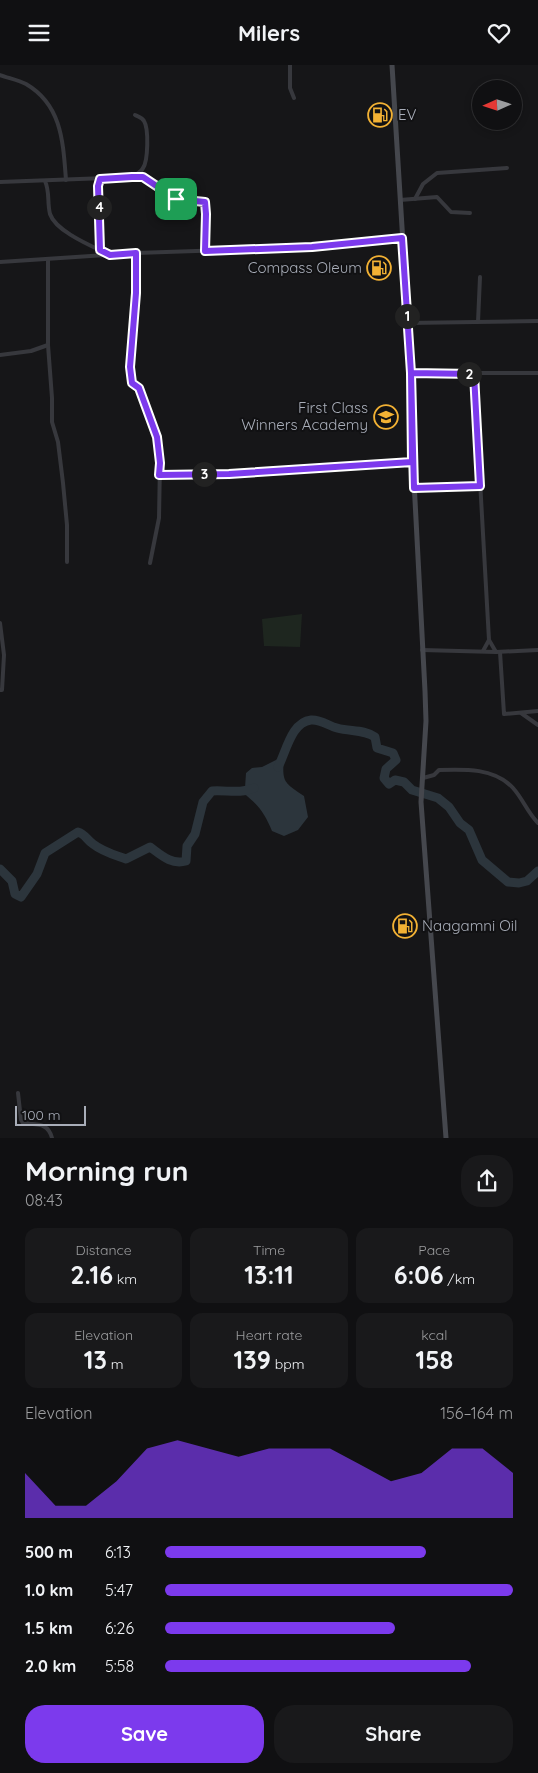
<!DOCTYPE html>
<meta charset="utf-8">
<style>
:root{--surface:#101012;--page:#19191b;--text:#f1f3f6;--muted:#9c9d9f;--line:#303032;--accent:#7c3aed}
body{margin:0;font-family:Quicksand,sans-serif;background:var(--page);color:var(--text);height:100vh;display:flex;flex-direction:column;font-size:19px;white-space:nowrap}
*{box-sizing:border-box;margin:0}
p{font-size:16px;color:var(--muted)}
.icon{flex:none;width:28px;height:28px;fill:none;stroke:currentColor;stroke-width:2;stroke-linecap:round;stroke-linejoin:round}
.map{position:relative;height:1073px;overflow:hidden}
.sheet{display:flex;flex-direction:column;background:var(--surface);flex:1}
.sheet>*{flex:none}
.needle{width:32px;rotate:267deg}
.buttons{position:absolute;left:472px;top:15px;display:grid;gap:10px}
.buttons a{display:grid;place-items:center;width:50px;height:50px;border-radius:50%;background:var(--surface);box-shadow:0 2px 8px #0003,0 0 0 1px var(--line);font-size:25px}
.scale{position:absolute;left:15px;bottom:12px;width:71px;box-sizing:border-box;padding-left:5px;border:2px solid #a8adb8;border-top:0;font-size:14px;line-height:18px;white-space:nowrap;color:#a8adb8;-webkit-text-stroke:4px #111113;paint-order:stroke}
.pin{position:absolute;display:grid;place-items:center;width:42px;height:42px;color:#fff;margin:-21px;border-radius:10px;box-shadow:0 2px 8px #0006}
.km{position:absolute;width:25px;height:25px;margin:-12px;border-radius:50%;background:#222;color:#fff;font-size:14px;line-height:25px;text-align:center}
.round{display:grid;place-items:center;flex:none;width:52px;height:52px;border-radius:20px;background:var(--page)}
.overview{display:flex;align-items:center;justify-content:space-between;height:85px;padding:0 25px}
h1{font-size:28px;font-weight:700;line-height:38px}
.stats{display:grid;grid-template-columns:repeat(3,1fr);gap:8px;height:85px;padding:5px 25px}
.stats div{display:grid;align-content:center;border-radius:12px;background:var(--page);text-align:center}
.stats b{font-size:25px;font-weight:700}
.stats small{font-size:14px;font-weight:400}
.stats p{font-size:14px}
.chart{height:140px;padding:10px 25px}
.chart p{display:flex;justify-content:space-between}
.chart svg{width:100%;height:90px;margin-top:5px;fill:var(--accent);opacity:.7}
.cta{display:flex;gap:10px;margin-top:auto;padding:10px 25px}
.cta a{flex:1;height:58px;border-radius:20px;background:var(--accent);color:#fff;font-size:20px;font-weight:700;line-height:58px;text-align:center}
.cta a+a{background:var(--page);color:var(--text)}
ul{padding:0 25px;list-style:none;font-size:16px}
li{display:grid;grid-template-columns:80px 60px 1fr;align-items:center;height:38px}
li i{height:12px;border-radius:6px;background:var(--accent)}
header{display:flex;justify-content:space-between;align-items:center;height:65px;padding:0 25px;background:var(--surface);font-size:22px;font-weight:700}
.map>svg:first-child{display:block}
</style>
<header><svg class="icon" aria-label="menu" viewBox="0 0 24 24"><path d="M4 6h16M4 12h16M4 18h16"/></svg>Milers<svg class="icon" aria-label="heart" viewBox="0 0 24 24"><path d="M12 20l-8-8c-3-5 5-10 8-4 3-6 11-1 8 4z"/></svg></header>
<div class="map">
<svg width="538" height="1073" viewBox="0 0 538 1073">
<rect width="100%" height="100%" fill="#161618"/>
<polygon fill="#1e261f" points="302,549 300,582 264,581 262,554"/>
<path fill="#2c353c" d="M284,691C282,717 283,717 304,731L308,752L298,765L284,771L272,766C265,749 258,739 243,728L245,723L246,708L252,703L262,702Z"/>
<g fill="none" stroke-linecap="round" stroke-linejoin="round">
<g stroke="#2c353c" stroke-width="9">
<path d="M278,702C286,688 291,657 311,655C320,654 329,661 337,663C351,667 363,664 375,672L377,683L393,688L396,695L386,704L384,713L389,719L395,715L404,717L412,725L438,733L449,742L460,758L469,765L482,795L508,817L519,818L527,816L538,806"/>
<path d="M0,804L12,816L15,829L21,832L37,809L45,788L78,767C85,769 87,775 93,779C103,787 115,790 126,794L150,782C161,790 171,800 186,796L187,781L195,769L203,737L212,726C228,725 239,729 254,723"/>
</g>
<g stroke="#37383d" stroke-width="4">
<polyline points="290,0 290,23 294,33"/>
<path d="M0,10C8,13 18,15 26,19C62,40 63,77 66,115"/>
<path d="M134,111C137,109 141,107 143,103C148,96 149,64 144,56C142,52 139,52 135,50"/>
<path d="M45,116C50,127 47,137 50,149C56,167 94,182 110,190"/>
<polyline points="0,117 132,112 143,113 176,134 205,137 206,149 205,186"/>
<polyline points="415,134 423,119 437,108 507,103"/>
<polyline points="400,135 437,132 451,147 470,148"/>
<polyline points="100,185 98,121 100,114"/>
<polyline points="136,188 136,228 130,303 132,318 139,323 157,372 160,398 159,453 150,498"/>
<polyline points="48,195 48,280 52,333 52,357 58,377 63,418 67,460 67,497"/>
<polyline points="0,197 136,188 312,182 402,173"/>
<polyline points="478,257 480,212"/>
<polyline points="407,258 538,256"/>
<polyline points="0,290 31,286 48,280"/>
<polyline points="411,308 538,308"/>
<polyline points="474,309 489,575 496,587"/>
<polyline points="159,410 229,409 413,397"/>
<polyline points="414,423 480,421"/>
<polyline points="0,558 4,590 2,625 0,625"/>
<polyline points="422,585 496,587 538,585"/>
<polyline points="483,586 489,575"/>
<polyline points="500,587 504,649 538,646"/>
<polyline points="521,648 538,660"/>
<path d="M423,713L434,710L439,705C465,704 495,703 513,723C523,734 527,747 538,758"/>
<path d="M18,1028L21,1055L23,1058C36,1060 48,1057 52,1073"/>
</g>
<polyline stroke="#45474d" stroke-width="5" points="392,0 411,308 413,397 425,626 426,656 421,737 446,1073"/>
</g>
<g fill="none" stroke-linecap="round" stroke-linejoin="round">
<g stroke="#fff" stroke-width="10">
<polyline id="route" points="176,134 205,137 206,149 205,186 312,182 402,173 411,308 414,423 480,421 474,309 411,308 412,397 229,409 159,410 160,398 157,372 139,323 132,318 130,302 136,228 136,188 110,190 100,185 98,121 100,114 132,112 143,112 176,134"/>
</g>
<use href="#route" stroke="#7c3aed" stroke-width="6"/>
</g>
<defs>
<g id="fuel-ring" transform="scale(1.25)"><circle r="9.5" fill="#111113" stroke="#f2b134" stroke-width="1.5"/><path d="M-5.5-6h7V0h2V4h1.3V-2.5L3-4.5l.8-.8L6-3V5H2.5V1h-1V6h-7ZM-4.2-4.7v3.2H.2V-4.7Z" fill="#f2b134"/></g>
<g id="school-ring" transform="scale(1.25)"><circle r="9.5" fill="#111113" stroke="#f2b134" stroke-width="1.5"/><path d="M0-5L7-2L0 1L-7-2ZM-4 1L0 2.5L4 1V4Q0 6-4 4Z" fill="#f2b134"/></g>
</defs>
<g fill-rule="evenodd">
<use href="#fuel-ring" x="380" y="50"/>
<use href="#fuel-ring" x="379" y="203"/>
<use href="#school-ring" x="386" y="352"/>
<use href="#fuel-ring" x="405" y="861"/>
</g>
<g text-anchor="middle" stroke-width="4" stroke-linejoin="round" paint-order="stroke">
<g font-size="15" fill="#a8adb8" stroke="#111113" text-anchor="start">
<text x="398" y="55">EV</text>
<text x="362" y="208" text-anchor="end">Compass Oleum</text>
<text x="368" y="348" text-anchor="end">First Class<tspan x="368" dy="17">Winners Academy</tspan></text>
<text x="422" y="866">Naagamni Oil</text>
</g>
</g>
</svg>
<div class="buttons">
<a><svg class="needle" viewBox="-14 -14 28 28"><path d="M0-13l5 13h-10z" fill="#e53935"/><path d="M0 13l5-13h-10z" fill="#9c9d9f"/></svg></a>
</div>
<div class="scale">100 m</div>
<div class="pin" style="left:176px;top:134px;background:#1e9e55"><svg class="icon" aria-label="arrive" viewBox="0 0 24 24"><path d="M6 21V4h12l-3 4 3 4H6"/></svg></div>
<b class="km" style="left:407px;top:251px">1</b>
<b class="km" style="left:469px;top:309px">2</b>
<b class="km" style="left:204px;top:409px">3</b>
<b class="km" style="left:99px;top:142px">4</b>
</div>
<section class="sheet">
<div class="overview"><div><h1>Morning run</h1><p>08:43</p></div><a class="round"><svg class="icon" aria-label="share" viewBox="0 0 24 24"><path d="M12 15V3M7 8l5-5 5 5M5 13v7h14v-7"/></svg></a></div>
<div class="stats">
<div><p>Distance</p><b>2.16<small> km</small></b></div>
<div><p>Time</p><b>13:11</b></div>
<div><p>Pace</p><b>6:06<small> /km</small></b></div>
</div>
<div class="stats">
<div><p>Elevation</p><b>13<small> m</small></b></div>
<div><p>Heart rate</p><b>139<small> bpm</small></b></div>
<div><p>kcal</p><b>158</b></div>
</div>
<div class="chart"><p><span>Elevation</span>156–164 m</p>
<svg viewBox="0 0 160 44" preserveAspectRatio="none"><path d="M0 44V22L10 38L20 38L30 26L40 10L50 6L60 10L70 14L80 10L90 10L100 10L110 18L120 26L130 22L140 10L150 10L160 22V44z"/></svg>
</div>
<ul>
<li><b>500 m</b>6:13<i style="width:75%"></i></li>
<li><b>1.0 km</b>5:47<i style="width:100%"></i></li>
<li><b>1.5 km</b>6:26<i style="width:66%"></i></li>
<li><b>2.0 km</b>5:58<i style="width:88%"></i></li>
</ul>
<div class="cta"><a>Save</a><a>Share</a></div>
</section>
